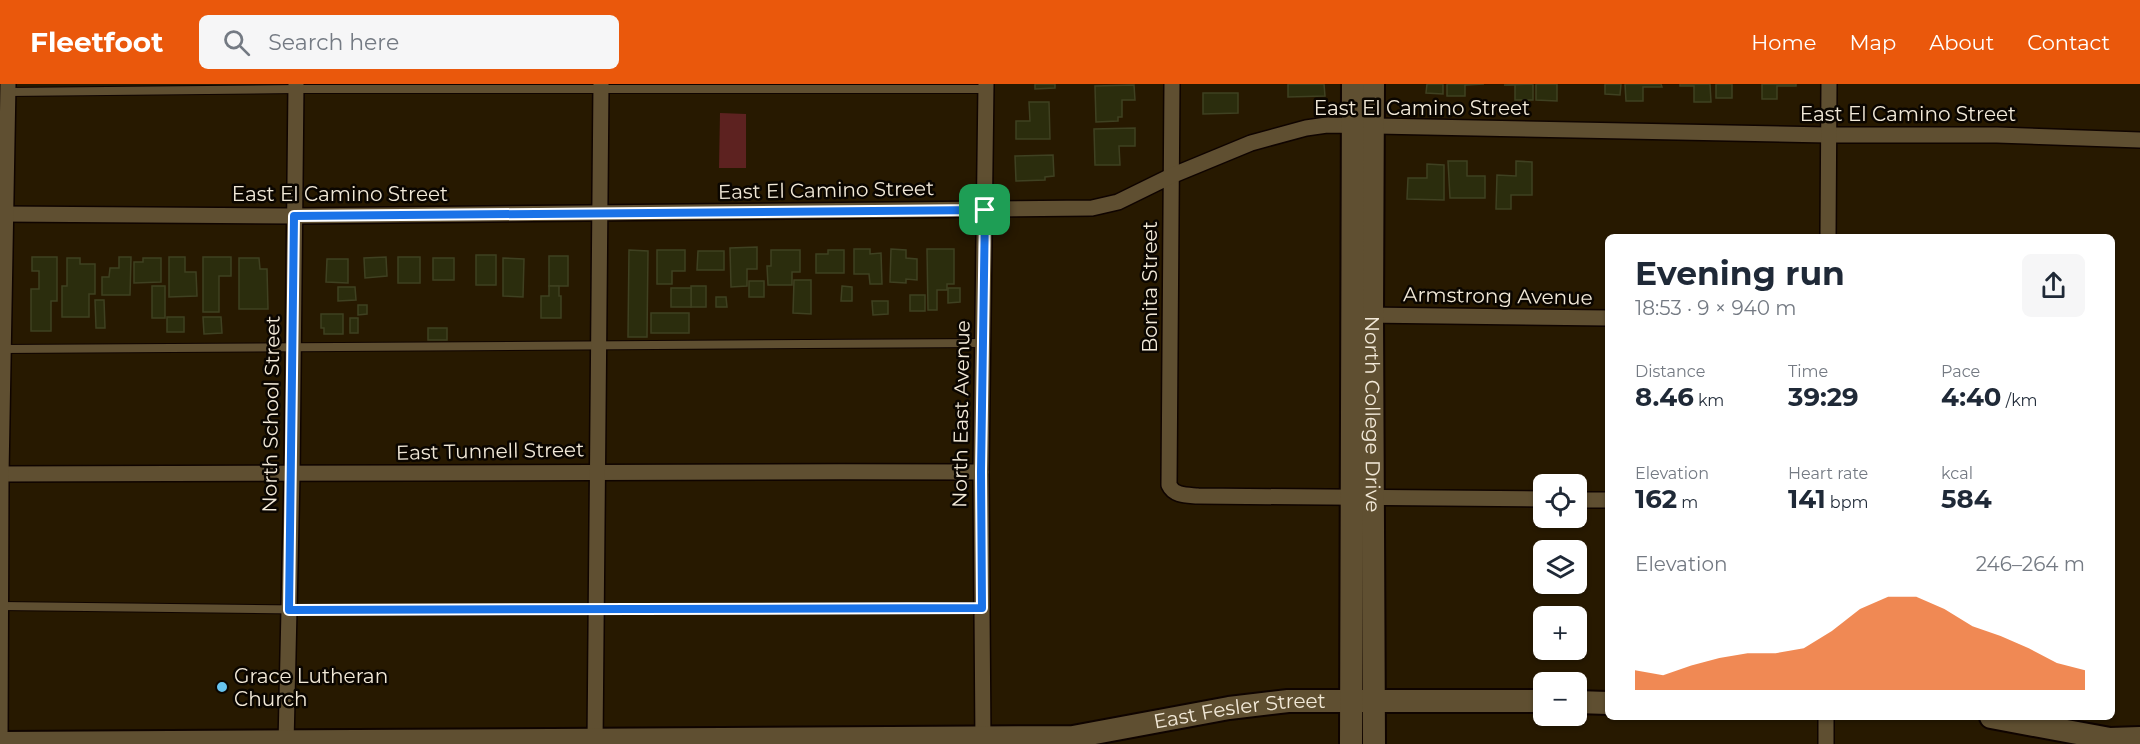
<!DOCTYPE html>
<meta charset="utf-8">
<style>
:root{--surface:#fff;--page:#f6f6f7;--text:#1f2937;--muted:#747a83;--accent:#ea580c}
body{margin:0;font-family:Montserrat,sans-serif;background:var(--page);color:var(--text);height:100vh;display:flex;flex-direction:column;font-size:22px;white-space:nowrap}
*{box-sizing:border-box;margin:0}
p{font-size:20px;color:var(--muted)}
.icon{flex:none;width:33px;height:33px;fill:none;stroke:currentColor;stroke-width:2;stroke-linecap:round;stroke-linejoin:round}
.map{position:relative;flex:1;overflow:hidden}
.sheet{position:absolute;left:1605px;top:150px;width:510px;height:486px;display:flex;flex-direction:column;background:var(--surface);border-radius:9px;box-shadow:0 2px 4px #0004}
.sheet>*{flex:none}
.fabs{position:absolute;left:1533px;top:390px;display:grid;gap:12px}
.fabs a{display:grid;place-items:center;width:54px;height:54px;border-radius:9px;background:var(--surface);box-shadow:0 2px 4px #0004;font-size:30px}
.pin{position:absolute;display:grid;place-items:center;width:51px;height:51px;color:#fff;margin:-26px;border-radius:12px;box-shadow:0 3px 9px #0006}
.round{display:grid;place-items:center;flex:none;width:63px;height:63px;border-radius:9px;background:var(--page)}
.head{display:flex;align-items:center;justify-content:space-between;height:102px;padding:0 30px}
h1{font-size:33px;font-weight:700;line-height:45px}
.figures{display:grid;grid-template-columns:repeat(3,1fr);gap:9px;height:102px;padding:6px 30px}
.figures div{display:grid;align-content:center}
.figures b{font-size:26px;font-weight:700}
.figures small{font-size:16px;font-weight:400}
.figures p{font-size:16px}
.chart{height:168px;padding:12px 30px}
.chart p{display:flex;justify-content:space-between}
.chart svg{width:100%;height:108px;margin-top:6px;fill:var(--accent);opacity:.7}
header{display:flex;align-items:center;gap:36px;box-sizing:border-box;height:84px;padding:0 30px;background:var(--accent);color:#fff}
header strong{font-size:28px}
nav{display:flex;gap:33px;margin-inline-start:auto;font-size:21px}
.search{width:420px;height:54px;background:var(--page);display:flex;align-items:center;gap:15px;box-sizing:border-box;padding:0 21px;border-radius:9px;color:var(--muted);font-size:22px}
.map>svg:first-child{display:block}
</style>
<header>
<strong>Fleetfoot</strong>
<div class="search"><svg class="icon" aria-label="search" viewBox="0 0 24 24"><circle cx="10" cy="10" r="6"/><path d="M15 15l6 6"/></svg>Search here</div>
<nav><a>Home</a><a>Map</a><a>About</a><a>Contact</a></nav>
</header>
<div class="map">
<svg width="2140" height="660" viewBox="0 0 2140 660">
<rect width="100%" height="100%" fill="#271900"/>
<polygon fill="#5d2220" points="720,29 746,30 746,84 719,84"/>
<g fill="#2b2d0d" stroke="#3f4121" stroke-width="1.5">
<polygon points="1035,0 1055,0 1055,4 1035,5"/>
<polygon points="1288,0 1324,0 1325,12 1288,13"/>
<polygon points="1427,0 1443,0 1443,10 1426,9"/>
<polygon points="1447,0 1484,0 1465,1 1465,12 1447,12"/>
<polygon points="1533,0 1533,16 1515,16 1515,1 1504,1"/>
<polygon points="1536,0 1557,0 1557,17 1536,16"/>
<polygon points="1605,0 1621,0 1620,11 1605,10"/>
<polygon points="1625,0 1661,0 1662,3 1643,3 1643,17 1626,17"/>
<polygon points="1680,0 1710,0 1711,18 1694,18 1694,2 1680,2"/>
<rect x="1716" y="0" width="16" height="14"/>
<polygon points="1762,0 1796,0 1796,2 1777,2 1777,15 1762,15"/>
<polygon points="1134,1 1135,16 1122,16 1122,33 1118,33 1118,37 1096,38 1095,2"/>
<polygon points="1203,9 1238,9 1238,29 1203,30"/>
<polygon points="1029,18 1049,18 1050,55 1016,55 1016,37 1030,37"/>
<polygon points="1135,44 1135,62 1119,62 1120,81 1095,81 1094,45"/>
<polygon points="1053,71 1054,92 1045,93 1045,96 1016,97 1015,72"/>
<polygon points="1448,77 1467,77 1467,92 1485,92 1485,114 1450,114"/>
<polygon points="1516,77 1532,78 1532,111 1511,111 1511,125 1496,125 1497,91 1516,92"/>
<polygon points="1427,80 1444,81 1444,116 1407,115 1408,94 1427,94"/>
<polygon points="757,163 757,185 747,185 747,202 731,203 730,164"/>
<polygon points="854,165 870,165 870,170 881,169 882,200 870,200 869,190 854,190"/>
<polygon points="891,165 906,166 906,174 917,175 917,196 906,195 906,199 890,198"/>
<polygon points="927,165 954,165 954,200 947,200 947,206 937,206 937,226 928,226"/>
<polygon points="629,166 648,167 647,253 628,253"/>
<polygon points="657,166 685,166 685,187 672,187 672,200 657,200"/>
<polygon points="771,166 800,166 800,188 792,188 792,201 768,201 767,182 771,182"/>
<polygon points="828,166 844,166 844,189 816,189 816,170 828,170"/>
<polygon points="698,167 724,167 724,186 697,186"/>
<rect x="476" y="171" width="20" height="30"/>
<rect x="549" y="172" width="19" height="30"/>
<polygon points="32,173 57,173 57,217 51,217 51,247 31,247 31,205 39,205 39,187 32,187"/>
<polygon points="119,173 131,173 130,211 102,211 102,193 109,193 110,184 119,184"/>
<polygon points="169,173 185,173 185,188 196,188 197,212 169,213"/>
<polygon points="203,173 231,173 231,192 219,192 219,228 203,228"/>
<polygon points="386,173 387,192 365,194 364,174"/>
<rect x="398" y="173" width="22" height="26"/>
<polygon points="67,174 80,174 80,180 95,180 95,210 89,210 89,233 62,233 62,202 67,202"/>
<polygon points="143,174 161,174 161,198 134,199 134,178 143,178"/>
<polygon points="239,174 259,174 260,185 267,185 268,225 239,225"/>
<rect x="433" y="174" width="21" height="22"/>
<polygon points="503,174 524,175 523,213 503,212"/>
<polygon points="327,175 348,175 348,199 326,198"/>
<polygon points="794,196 811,196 811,230 793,229"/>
<rect x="749" y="197" width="15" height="16"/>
<rect x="152" y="202" width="13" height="32"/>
<polygon points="549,202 559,202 559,212 561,212 561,234 541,234 541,212 549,212"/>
<rect x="691" y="202" width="15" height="21"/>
<polygon points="842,202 852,203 852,217 841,217"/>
<polygon points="338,203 355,203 356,216 338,217"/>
<rect x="671" y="204" width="20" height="19"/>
<polygon points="948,204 960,204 960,218 948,219"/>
<rect x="910" y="211" width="15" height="16"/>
<polygon points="716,213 726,213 727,223 716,223"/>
<polygon points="95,216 104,216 105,244 96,244"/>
<polygon points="872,217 888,217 888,230 873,231"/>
<polygon points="358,221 367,221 367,230 358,231"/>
<rect x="651" y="229" width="38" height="20"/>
<polygon points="321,230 343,230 343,250 324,250 324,244 321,244"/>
<rect x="167" y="233" width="17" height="15"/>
<polygon points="203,233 221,233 222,249 204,250"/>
<rect x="350" y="234" width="8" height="15"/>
<rect x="428" y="244" width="19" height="12"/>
</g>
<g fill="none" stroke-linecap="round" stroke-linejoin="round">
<g stroke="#0f0400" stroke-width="10">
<g id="lane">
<polyline points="8,8 296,5 986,5"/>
<polyline points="1,265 983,259"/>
<polyline points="1,522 426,527 982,523"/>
</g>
</g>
<g stroke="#0f0400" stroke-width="18">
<g id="street">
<path d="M1172,0L1169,401C1174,412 1187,411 1198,412L1544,415"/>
<polyline points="0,130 294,132 1092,124 1118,118 1171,92 1251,59 1306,44 1327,41 1828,51 1997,51 2140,56"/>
<polyline points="1828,153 1829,0"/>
<polyline points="1364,231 1608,234"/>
<path d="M0,390C327,390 654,387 981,388"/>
<polyline points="1576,416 1608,416"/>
<polyline points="1826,633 1826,660"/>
<polyline points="0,660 1,390 8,0"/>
<polyline points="286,660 292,391 296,0"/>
<polyline points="595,660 601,0"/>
<polyline points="983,660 981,388 986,0"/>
</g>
</g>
<g stroke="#0f0400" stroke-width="26">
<g id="secondary">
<path id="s1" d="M1373,0L1372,231L1374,660"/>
<polyline points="1576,618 1608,619"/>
<polyline points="1991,633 2110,655 2140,654"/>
<path id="s2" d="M0,659L1073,653L1229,624L1288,617H1544"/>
<polyline points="1351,660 1353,0"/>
</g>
</g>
<use href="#lane" stroke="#5f4f31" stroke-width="8"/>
<use href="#street" stroke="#5f4f31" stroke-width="15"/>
<use href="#secondary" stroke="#5f4f31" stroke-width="22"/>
</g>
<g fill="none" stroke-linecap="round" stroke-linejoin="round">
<g stroke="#fff" stroke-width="12">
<polygon id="route" points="985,126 981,388 982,524 289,526 294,132"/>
</g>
<use href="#route" stroke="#1a73e8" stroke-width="8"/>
</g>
<circle fill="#67c4ef" stroke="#0b0600" stroke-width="2" cx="222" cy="603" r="6"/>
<g text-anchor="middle" stroke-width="5" stroke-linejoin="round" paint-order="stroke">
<g font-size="20" fill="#f2e9d8" stroke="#0b0600">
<text x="1422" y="31">East El Camino Street</text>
<text x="1908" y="37">East El Camino Street</text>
<text transform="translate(826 106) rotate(-1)" y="7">East El Camino Street</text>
<text x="340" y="117">East El Camino Street</text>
<text transform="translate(1150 203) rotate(-90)" y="7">Bonita Street</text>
<text transform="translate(1498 212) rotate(1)" y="7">Armstrong Avenue</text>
<text transform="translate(271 330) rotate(-89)" y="7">North School Street</text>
<text transform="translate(961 330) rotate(-89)" y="7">North East Avenue</text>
<text dy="7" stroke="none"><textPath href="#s1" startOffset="330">North College Drive</textPath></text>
<text transform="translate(490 367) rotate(-1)" y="7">East Tunnell Street</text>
<text dy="7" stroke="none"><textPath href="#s2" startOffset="1242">East Fesler Street</textPath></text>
</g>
<g font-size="20" fill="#f2e9d8" stroke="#0b0600" text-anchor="start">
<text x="234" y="599">Grace Lutheran<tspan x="234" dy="23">Church</tspan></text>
</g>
</g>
</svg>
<div class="fabs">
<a><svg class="icon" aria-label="locate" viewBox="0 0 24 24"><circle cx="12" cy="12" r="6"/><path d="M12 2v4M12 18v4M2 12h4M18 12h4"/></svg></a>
<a><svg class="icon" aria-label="layers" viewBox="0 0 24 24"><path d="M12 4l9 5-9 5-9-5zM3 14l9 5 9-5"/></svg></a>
<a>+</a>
<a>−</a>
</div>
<div class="pin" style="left:985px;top:126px;background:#1e9e55"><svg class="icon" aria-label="arrive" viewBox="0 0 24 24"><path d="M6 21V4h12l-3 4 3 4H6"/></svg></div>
<section class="sheet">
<div class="head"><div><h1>Evening run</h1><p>18:53 · 9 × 940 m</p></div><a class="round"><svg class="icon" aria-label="share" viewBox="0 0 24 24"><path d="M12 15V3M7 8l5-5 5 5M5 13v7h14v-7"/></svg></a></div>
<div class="figures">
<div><p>Distance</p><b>8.46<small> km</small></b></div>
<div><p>Time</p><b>39:29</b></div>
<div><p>Pace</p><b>4:40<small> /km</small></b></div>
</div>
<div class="figures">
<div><p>Elevation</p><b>162<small> m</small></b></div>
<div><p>Heart rate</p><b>141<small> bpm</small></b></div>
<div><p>kcal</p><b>584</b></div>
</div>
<div class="chart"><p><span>Elevation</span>246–264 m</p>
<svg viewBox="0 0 160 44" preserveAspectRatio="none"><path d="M0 44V36L10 38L20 34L30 31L40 29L50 29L60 27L70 20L80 11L90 6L100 6L110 11L120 18L130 22L140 27L150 33L160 36V44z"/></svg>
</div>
</section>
</div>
